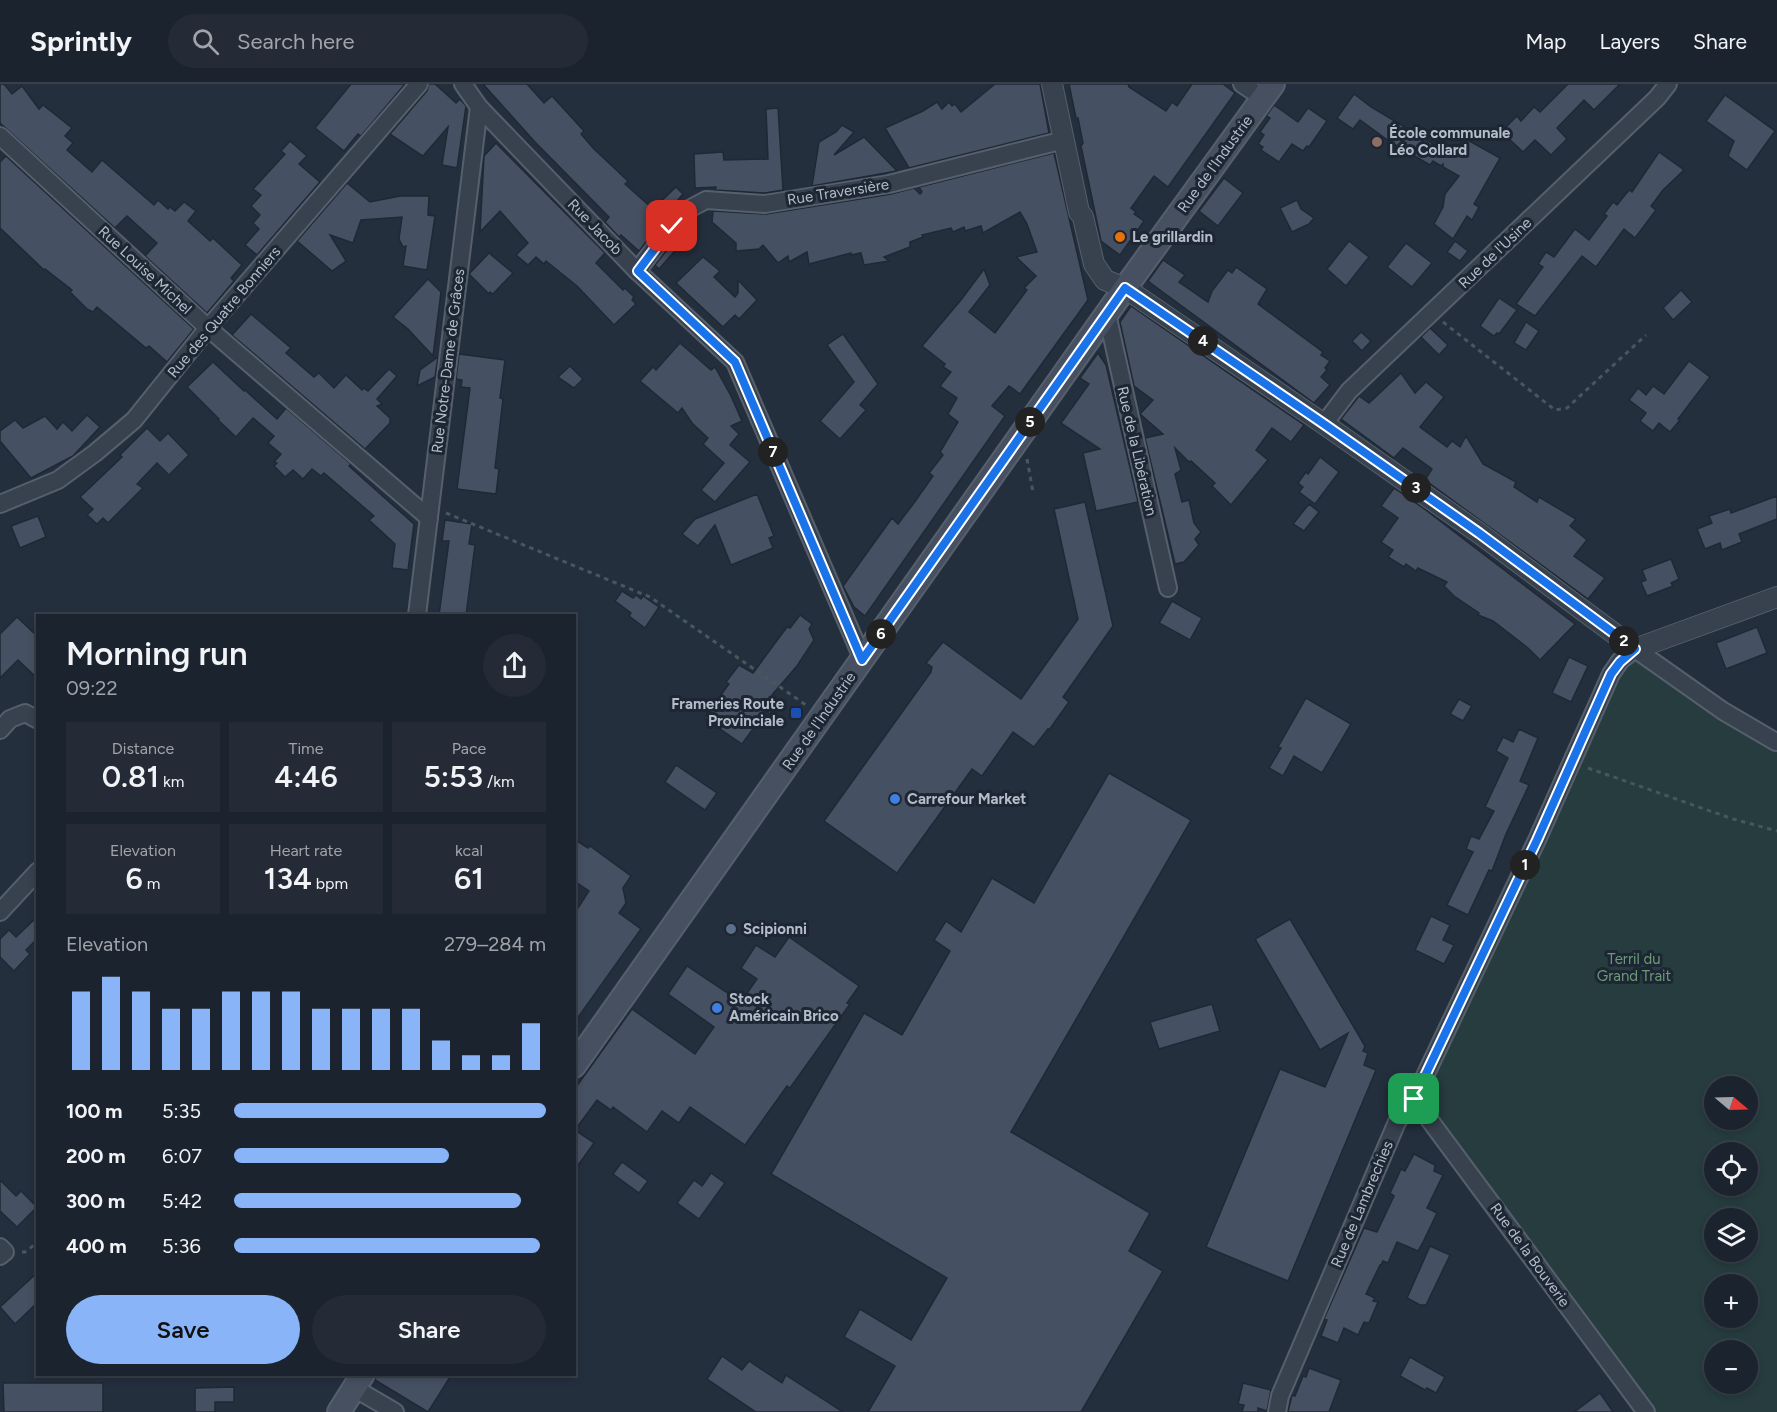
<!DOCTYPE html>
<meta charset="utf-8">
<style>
:root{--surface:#1b232e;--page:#242b36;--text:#f1f3f6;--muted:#a0a4aa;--line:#39404a;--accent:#8ab4f8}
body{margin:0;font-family:Figtree,sans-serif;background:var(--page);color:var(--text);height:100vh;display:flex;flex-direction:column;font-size:22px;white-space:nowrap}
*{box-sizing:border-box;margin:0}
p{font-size:20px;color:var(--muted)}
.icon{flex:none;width:33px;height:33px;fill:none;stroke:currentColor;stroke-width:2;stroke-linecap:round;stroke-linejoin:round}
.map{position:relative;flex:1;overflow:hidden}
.drawer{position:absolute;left:36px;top:530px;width:540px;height:762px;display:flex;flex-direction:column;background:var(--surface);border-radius:0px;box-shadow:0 3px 9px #0003,0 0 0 2px var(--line)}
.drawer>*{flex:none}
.needle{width:39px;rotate:109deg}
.fabs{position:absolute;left:1704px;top:992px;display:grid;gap:12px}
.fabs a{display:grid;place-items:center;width:54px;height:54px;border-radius:50%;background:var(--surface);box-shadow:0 3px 9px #0003,0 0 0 2px var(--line);font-size:30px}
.pin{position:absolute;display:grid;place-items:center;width:51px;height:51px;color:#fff;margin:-26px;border-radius:12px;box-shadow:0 3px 9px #0006}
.km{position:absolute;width:30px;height:30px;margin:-15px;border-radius:50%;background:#222;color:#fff;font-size:16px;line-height:30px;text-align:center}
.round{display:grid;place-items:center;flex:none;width:63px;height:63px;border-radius:32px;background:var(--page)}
.headline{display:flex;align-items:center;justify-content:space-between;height:102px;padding:0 30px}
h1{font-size:33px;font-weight:600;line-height:45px}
.stats{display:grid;grid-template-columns:repeat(3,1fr);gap:9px;height:102px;padding:6px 30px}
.stats div{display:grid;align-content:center;border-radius:0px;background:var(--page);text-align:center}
.stats b{font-size:30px;font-weight:600}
.stats small{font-size:16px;font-weight:400}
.stats p{font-size:16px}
.chart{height:168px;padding:12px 30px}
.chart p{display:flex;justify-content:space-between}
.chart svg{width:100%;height:108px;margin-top:6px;stroke:var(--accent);stroke-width:6}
.primary-button{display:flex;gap:12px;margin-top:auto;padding:12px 30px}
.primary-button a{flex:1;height:69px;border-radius:36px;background:var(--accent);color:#111;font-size:24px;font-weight:600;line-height:69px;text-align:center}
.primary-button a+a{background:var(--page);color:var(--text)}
ul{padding:0 30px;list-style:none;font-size:20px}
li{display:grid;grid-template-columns:96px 72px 1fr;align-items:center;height:45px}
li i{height:15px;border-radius:8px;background:var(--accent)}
header{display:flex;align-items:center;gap:36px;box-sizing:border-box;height:84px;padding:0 30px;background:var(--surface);border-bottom:2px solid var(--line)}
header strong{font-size:28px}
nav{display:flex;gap:33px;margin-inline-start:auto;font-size:21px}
.search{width:420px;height:54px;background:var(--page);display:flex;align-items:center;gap:15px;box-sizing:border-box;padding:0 21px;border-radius:33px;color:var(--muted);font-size:22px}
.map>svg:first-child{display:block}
</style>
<header>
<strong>Sprintly</strong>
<div class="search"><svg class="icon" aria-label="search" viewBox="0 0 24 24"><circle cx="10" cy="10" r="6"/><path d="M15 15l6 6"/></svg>Search here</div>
<nav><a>Map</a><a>Layers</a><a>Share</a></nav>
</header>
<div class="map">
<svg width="1777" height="1328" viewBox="0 0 1777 1328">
<rect width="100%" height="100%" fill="#242f3e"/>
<path fill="#263c3f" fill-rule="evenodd" d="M1635,565L1777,658V1328H1646L1414,1015L1611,590ZM1714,1002H1748V1035H1714ZM1714,1068H1748V1101H1714ZM1714,1134H1748V1167H1714ZM1714,1200H1748V1233H1714ZM1714,1266H1748V1299H1714Z"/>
<g fill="#455162" stroke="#1f2835" stroke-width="1.5">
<polygon points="0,0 4,0 12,10 22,2 39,25 43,21 72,44 65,52 73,59 67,66 92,88 102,76 154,121 158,116 168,125 170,123 175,127 184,118 196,127 188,137 210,157 213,154 242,181 231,194 234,197 207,229 145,172 157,159 127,132 115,144 0,39"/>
<polygon points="351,0 405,0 361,52 358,50 344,67 315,44"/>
<polygon points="429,0 435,0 456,19 460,15 466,22 457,84 442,81 448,43 423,72 390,50 427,7"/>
<polygon points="483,0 527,0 544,19 552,12 584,47 581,50 594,65 628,97 625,100 653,125 676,103 683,110 664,132 665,134 639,167 621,151 619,153 605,138 609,133 534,57"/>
<polygon points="995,0 1040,0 1049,49 909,84 885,44 923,27 937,18 942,25 949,18 952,22 955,20 961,28"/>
<polygon points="1069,0 1128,0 1129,3 1166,27 1172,18 1177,22 1192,0 1223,0 1235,9 1168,103 1154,92 1131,124 1136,128 1134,130 1144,137 1120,171 1101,157 1081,62 1083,59 1078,34 1076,34"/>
<polygon points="1568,0 1620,0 1594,26 1584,16 1557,44 1567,55 1551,71 1535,56 1523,68 1506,52 1508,51 1503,46 1517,32 1521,37 1534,23 1540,28"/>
<polygon points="1354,10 1371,23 1453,72 1464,54 1500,74 1474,120 1479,123 1472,136 1467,132 1453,155 1434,140 1443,123 1445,110 1459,92 1443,83 1443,80 1441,82 1433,77 1430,81 1389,57 1360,36 1353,45 1337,34"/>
<polygon points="1725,11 1775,47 1747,86 1728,72 1734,57 1706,37"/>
<polygon points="1274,21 1298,38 1308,24 1327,37 1309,63 1307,62 1303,67 1292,60 1279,78 1261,66 1263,63 1258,60 1264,51 1260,48 1270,34 1266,32"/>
<polygon points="778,24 783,106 765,109 715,106 716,103 695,104 694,70 723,68 724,76 768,75 766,25"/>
<polygon points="842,41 854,48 834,71 864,53 897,87 812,102 819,58 836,48"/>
<polygon points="290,57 307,72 299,80 320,98 257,171 245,161 259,145 253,139 260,131 251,122 261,111 253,105 285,70 281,67"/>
<polygon points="496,59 605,169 596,179 623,206 625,204 634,213 632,216 636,220 614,241 577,202 546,177 544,180 536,173 528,181 516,171 528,159 500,127 480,148 484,72"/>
<polygon points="1659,68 1684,86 1663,106 1651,122 1656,126 1635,154 1624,145 1596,183 1582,172 1535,232 1516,220 1543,183 1538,180 1546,168 1554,173 1575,145 1589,156 1607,132 1604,130 1613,118 1617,121 1629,106 1632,108"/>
<polygon points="1054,69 1088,216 1020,310 1009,302 992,322 1005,332 865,532 854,523 843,502 892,434 898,440 914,419 933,392 929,389 943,371 940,368 958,338 948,330 957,314 940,302 951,288 943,283 945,280 922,262 961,216 984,185 990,201 969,228 995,249 1027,206 1024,204 1036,192 1016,173 1037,168 1027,140 1020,128 983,149 981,142 965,147 964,143 953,148 951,144 922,151 923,153 910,158 910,163 884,173 889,177 864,181 861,169 851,171 851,169 809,180 807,168 789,178 788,172 778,179 763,161 759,165 736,167 736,159 712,138 713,127 766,130 891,110 914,104 920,110 922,108 919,103"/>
<polygon points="6,72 194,245 167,278 149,262 146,264 97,223 93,228 87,225 70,208 72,206 45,185 44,186 0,144 0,78"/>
<polygon points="1224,94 1243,109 1218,142 1199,127"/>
<polygon points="347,99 370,118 400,112 429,112 428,131 435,132 427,186 403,182 406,162 403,163 399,155 402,133 361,136 353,159 330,151 346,177 332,187 297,157"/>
<polygon points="1297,116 1301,125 1314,134 1309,140 1292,148 1280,124"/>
<polygon points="681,148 687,153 659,185 655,181"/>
<polygon points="1349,157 1369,173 1346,202 1327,185"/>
<polygon points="1455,157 1468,167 1460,177 1447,168"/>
<polygon points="1406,159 1432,179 1412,203 1387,183"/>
<polygon points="489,169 513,189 493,210 490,208 489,210 469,190"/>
<polygon points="703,173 720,187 714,193 735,213 738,209 738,196 757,216 739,235 735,231 723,243 676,199"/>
<polygon points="1163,176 1185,191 1179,198 1208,218 1212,207 1228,186 1232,189 1236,183 1267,205 1258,220 1323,268 1321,271 1330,277 1325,284 1327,286 1321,293 1330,301 1314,319 1160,206 1148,197"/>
<polygon points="428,195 441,208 433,272 408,245 393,233"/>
<polygon points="1681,206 1692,218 1673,236 1663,224"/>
<polygon points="1499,214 1517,226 1499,250 1497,249 1494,252 1480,242"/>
<polygon points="1131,222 1304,341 1291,358 1272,344 1256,366 1268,376 1231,421 1212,402 1215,399 1191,377 1189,378 1175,364 1181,386 1175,390 1182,418 1189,416 1194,439 1201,448 1195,455 1199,461 1184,478 1175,480 1145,354 1163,350 1140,330 1153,316 1134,302 1120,238"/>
<polygon points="251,230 291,264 286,269 314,293 319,289 334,304 346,291 362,306 364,304 368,307 389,285 397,292 377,315 382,320 377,322 390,334 390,339 365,365 232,251"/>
<polygon points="1526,238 1539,247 1526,266 1514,259"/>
<polygon points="1430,244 1448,261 1439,271 1421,253"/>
<polygon points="1361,248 1371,257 1362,267 1352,257"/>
<polygon points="843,250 878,300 860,321 866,326 840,355 820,337 854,298 827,261"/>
<polygon points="680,259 711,286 715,283 731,312 742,337 731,342 739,350 730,361 750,378 715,418 701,406 724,379 703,360 708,354 692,339 682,324 678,329 640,297 653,283 656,286"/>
<polygon points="1098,269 1106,281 1138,418 1096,427 1083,369 1100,365 1061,339 1089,300 1080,294"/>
<polygon points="459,270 505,276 500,314 503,315 495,384 499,385 496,410 457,405 470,304 461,303 462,296 456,295"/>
<polygon points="438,273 435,293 417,302 420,286"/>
<polygon points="1689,277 1710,293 1678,335 1680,336 1670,348 1659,339 1653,347 1640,337 1646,329 1629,316 1638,304 1646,311 1653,302 1664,310"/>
<polygon points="213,278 244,307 245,306 277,335 286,324 351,380 349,382 414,440 408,486 392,484 395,460 369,436 374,432 324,389 321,392 312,385 303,395 293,386 285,393 274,382 277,379 274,378 281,370 268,359 274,352 253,334 236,353 218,336 219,335 187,303"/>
<polygon points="570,282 583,295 574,304 558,293"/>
<polygon points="1401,289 1415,309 1426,298 1444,313 1420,343 1447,363 1452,357 1460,363 1466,352 1483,380 1516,398 1514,403 1537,418 1539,413 1576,435 1570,442 1587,456 1574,472 1605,494 1588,515 1425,396 1432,385 1403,364 1394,374 1341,335 1359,312 1369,319"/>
<polygon points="87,331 100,343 73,372 31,394 0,357 0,347 15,336 23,344 45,332 57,345 63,338 72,347"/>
<polygon points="147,344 160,357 168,349 189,371 169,391 157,379 137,400 143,404 108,439 103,434 97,440 87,431 93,425 80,413 122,373 120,371"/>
<polygon points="1320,373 1339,388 1315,420 1299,408 1303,403 1298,399 1306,388 1308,390"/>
<polygon points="1394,404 1423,424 1575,540 1540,576 1528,564 1493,537 1478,531 1479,529 1454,512 1444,502 1447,498 1418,484 1416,487 1406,480 1404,483 1388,473 1393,466 1381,458 1398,434 1381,422"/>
<polygon points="757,410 774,452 769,454 773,464 731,481 715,441 698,462 682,450 695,435"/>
<polygon points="1777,412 1777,435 1739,450 1742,458 1722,466 1720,459 1705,465 1697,445 1712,439 1709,432 1730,425 1731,429"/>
<polygon points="1085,418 1113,542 1063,613 1069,618 1049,646 1048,645 1034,663 1013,648 982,692 972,685 897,789 824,737 931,588 932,583 926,579 943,558 1021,615 1078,535 1054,425"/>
<polygon points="1309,420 1319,428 1304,447 1293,440"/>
<polygon points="38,432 46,453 20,464 11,442"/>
<polygon points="445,436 472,440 469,460 475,461 466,531 439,531 449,457 442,457"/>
<polygon points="1671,475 1679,495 1671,499 1673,502 1647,512 1641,498 1646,496 1642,486"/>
<polygon points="622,507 633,514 636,511 641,515 643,512 659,523 645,544 629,532 631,529 615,517"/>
<polygon points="1172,517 1202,534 1190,556 1159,539"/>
<polygon points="800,531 812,540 809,545 814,556 797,582 772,611 779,617 770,630 766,627 742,660 704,634 729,600 726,598 739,581 753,589 787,543 790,544"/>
<polygon points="17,533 38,553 38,595 18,576 0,594 0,550"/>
<polygon points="1757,543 1767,569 1726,585 1716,559"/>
<polygon points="1569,573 1588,582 1571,618 1552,609"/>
<polygon points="1306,614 1351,640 1322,689 1294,672 1283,692 1269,684 1281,664 1278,663"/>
<polygon points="1459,615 1472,622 1463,637 1450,630"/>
<polygon points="1519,645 1538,654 1520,697 1529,701 1506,750 1492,787 1489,786 1468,831 1447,821 1473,768 1466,765 1471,752 1479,755 1494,727 1485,723 1508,674 1496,667 1503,653 1513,658"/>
<polygon points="676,681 717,709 705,726 665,698"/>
<polygon points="1109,689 1191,736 1011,1048 1150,1129 1129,1167 1163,1187 1081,1328 868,1328 895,1282 844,1253 860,1225 911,1256 947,1194 771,1090 864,929 902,951 950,867 934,856 946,837 961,848 992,794 1034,819"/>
<polygon points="574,755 588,764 590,762 631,792 623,804 626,819 619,829 641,845 574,939 574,830 589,807 574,797"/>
<polygon points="38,832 38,854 26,866 30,870 14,887 0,873 0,855 9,846 16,853"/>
<polygon points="1431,832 1450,841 1443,856 1454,861 1444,880 1415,866"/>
<polygon points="1290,835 1365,962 1363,967 1368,969 1364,981 1376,986 1288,1197 1206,1163 1280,985 1325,1003 1348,949 1320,966 1255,855"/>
<polygon points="789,853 859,902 847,919 850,920 790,1004 787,1002 745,1061 690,1023 679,1039 662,1027 647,1048 613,1023 611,1026 597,1016 575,1046 594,1059 574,1087 574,1006 632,925 695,970 714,943 668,910 687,882 741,918 757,895 741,884 756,861 775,873"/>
<polygon points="1212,920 1220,947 1159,965 1150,938"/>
<polygon points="1414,1070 1435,1081 1434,1087 1443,1091 1427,1124 1437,1129 1423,1158 1418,1167 1397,1158 1388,1179 1383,1177 1381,1181 1380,1181 1366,1210 1375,1214 1373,1217 1378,1218 1369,1239 1364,1238 1358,1251 1344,1244 1338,1259 1321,1252 1327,1236 1324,1235 1364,1144 1377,1148 1394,1112 1390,1109 1397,1094 1401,1085 1405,1087"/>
<polygon points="622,1078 648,1097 639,1109 613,1090"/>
<polygon points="711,1089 725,1099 699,1135 677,1119 694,1096 702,1102"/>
<polygon points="0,1096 16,1112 21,1107 37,1123 17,1143 0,1127"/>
<polygon points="1430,1162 1450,1171 1426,1221 1420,1221 1407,1214"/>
<polygon points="38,1188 38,1218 15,1240 0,1223"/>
<polygon points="722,1272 742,1286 749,1277 782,1299 786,1291 843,1328 756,1328 707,1295"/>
<polygon points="1410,1273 1445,1293 1436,1309 1427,1304 1425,1306 1400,1292"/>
<polygon points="1309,1284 1341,1296 1329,1328 1288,1328 1292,1311 1295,1312 1303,1292 1306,1293"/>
<polygon points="376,1290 452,1290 428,1328 375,1296"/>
<polygon points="3,1299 103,1299 103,1328 4,1328"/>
<polygon points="1243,1299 1271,1306 1267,1327 1258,1324 1258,1328 1242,1328 1244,1321 1238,1320"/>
<polygon points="234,1303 234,1318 215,1318 215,1328 195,1328 195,1304"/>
<polygon points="1600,1309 1613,1328 1574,1328"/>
</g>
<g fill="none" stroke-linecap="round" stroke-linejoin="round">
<g stroke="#565f6c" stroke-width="20">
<g id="minor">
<polyline points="463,0 479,23 637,187 735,278 863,576"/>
<polyline points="1242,0 1263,14"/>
<polyline points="0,52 208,244 429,434"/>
<polyline points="637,187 672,142 689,125 706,116 765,120 889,100 1064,56"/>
<polyline points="1107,230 1168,504"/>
<polyline points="1324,340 1349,307 1657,14 1668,0"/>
<polyline points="0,420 58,396 95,369 134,336 208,244 419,0"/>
<polyline points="417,531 479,23"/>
<polyline points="0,646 10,635 25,629 38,636"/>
<polyline points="0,828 38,787"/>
<polyline points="1414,1015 1646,1328"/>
<polyline points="0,1163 5,1168 0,1172"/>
<polyline points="354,1304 395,1328"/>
<polyline points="1277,1328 1280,1312 1397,1038 1414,1015 1537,756 1611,590 1620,577 1635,565 1723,627 1776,658"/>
</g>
</g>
<g stroke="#565f6c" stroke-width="22">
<polyline id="tertiary" points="1052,0 1079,128 1083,133 1094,180 1105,196 1125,204 1324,340 1479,449 1635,565 1777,513"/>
</g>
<g stroke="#565f6c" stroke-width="26">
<g id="secondary">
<polyline points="574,982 1125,204 1273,0"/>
<polyline points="339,1328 363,1290"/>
</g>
</g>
<g stroke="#44595c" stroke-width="3" stroke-dasharray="4.5 4.5" stroke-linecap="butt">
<polyline points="1443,238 1555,326 1567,324 1646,251"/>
<polyline points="1027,375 1033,408"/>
<polyline points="446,429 650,513 806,621"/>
<polyline points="1588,684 1733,735 1777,747"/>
<polyline points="22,1168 25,1168 38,1158"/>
</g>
<use href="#minor" stroke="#38414e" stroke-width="16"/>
<use href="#tertiary" stroke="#38414e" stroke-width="20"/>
<use href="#secondary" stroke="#465061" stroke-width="22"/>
</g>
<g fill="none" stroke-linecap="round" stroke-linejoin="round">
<g stroke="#fff" stroke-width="12">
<polyline id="route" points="672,142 638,187 735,278 862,576 1125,204 1324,340 1479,449 1635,565 1620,578 1611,590 1537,756 1414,1015"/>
</g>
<use href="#route" stroke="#1a73e8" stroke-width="8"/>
</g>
<circle fill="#8d6e63" stroke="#1d2633" stroke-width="2" cx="1377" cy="58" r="6"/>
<circle fill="#e8710a" stroke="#1d2633" stroke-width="2" cx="1120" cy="153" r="6"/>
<rect fill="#1a4fb4" stroke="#1d2633" stroke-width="2" x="790" y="623" width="12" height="12" rx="3"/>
<g fill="#3f7fe0" stroke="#1d2633" stroke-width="2">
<circle cx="895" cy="715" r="6"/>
<circle cx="717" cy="924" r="6"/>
</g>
<circle fill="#5c6f8a" stroke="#1d2633" stroke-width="2" cx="731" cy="845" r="6"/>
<g text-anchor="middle" stroke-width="6" stroke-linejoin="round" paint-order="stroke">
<g font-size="15" font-weight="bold" fill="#b4bcc9" stroke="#1d2633" text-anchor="start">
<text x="1389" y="54">École communale<tspan x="1389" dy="17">Léo Collard</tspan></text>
<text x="1132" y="158">Le grillardin</text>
<text x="784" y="625" text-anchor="end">Frameries Route<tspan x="784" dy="17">Provinciale</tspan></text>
<text x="907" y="720">Carrefour Market</text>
<text x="743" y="850">Scipionni</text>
<text x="729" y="920">Stock<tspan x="729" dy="17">Américain Brico</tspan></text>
</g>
<g font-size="15" fill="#b4bcc9" stroke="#1d2633">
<text transform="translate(1215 80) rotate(-54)" y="5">Rue de l'Industrie</text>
<text transform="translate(838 108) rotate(-9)" y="5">Rue Traversière</text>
<text transform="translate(595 143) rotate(46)" y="5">Rue Jacob</text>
<text transform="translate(1495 169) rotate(-44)" y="5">Rue de l'Usine</text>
<text transform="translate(145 186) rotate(43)" y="5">Rue Louise Michel</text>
<text transform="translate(224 228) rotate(-50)" y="5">Rue des Quatre Bonniers</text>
<text transform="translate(448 277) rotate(-83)" y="5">Rue Notre-Dame de Grâces</text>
<text transform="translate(1137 367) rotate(77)" y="5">Rue de la Libération</text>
<text transform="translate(819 637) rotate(-55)" y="5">Rue de l'Industrie</text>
<text transform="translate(1362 1120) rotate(-67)" y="5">Rue de Lambrechies</text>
<text transform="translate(1530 1171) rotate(54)" y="5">Rue de la Bouverie</text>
</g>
<g font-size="15" fill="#6b9a76" stroke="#1d2633">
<text x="1634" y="880">Terril du<tspan x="1634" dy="17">Grand Trait</tspan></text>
</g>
</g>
</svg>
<div class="fabs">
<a><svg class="needle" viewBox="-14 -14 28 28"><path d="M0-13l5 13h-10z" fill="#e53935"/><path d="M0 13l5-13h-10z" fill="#a0a4aa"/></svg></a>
<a><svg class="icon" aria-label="locate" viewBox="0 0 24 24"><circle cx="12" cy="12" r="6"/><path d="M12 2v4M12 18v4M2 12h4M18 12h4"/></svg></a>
<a><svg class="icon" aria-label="layers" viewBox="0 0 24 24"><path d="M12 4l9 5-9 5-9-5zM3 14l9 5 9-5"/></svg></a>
<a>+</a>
<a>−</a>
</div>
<div class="pin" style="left:1414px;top:1015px;background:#1e9e55"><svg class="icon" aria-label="arrive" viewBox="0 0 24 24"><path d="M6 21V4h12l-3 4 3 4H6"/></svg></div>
<div class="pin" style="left:672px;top:142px;background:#d93025"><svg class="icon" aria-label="check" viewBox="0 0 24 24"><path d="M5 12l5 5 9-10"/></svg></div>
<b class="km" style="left:1525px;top:781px">1</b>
<b class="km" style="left:1624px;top:557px">2</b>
<b class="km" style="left:1416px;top:404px">3</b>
<b class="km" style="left:1203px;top:257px">4</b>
<b class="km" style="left:1030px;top:338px">5</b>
<b class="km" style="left:881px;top:550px">6</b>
<b class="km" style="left:773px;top:368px">7</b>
<section class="drawer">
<div class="headline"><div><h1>Morning run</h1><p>09:22</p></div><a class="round"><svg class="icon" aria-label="share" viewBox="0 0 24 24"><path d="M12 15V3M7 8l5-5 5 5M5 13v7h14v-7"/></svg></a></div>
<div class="stats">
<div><p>Distance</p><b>0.81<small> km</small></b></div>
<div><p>Time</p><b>4:46</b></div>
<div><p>Pace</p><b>5:53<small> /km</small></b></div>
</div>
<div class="stats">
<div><p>Elevation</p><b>6<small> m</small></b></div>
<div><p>Heart rate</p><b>134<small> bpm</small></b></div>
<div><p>kcal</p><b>61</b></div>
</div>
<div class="chart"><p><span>Elevation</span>279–284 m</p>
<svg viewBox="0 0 160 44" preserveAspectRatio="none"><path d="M5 44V12M15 44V6M25 44V12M35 44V19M45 44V19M55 44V12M65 44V12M75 44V12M85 44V19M95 44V19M105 44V19M115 44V19M125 44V32M135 44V38M145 44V38M155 44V25"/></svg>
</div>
<ul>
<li><b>100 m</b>5:35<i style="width:100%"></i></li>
<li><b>200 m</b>6:07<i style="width:69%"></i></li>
<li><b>300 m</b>5:42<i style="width:92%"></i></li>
<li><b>400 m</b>5:36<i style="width:98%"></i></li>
</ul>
<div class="primary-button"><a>Save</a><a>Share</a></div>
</section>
</div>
